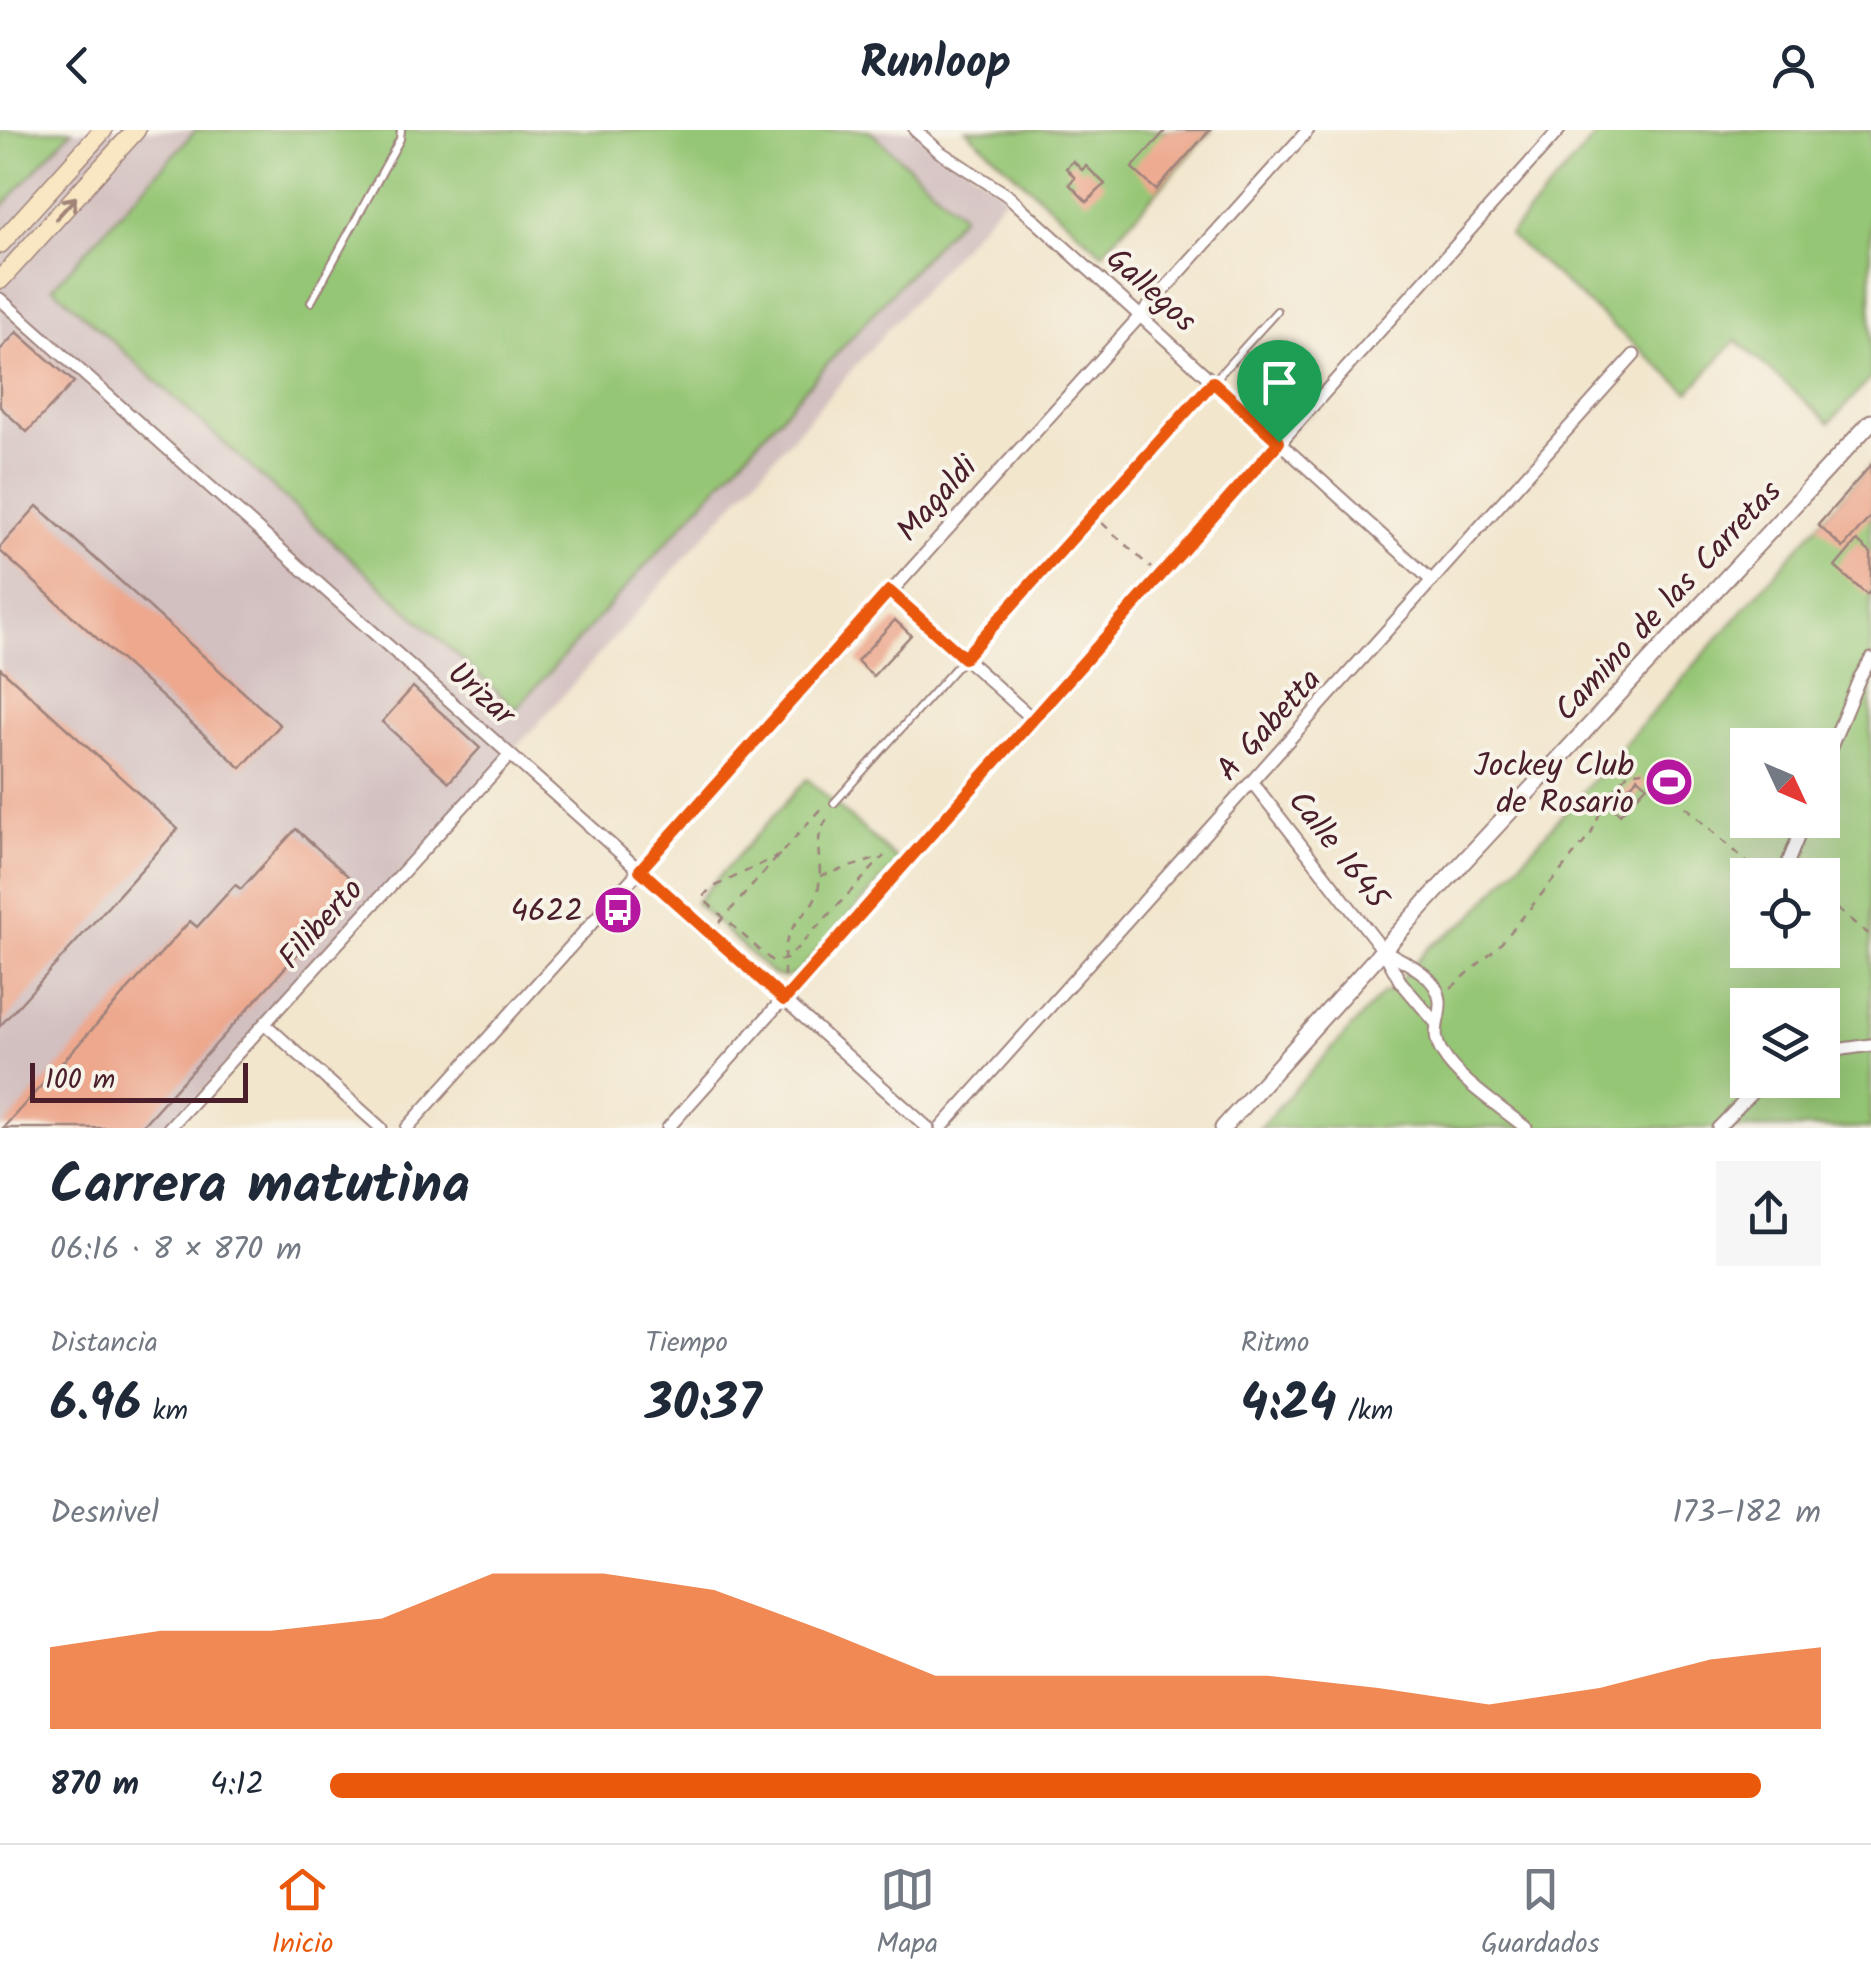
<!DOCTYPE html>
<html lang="es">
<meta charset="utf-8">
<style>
:root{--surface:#fff;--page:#f6f6f7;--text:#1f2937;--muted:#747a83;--line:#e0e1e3;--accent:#ea580c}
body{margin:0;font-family:Kalam,sans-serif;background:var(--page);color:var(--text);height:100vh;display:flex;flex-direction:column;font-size:38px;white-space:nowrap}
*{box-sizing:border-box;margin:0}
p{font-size:32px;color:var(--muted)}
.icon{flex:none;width:55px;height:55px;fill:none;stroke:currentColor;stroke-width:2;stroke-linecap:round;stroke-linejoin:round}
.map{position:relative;height:998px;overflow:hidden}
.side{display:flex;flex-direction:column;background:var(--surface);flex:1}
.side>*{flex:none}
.needle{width:65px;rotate:134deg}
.buttons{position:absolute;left:1730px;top:598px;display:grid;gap:20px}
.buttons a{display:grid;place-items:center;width:110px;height:110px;border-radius:0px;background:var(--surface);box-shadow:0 10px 40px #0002;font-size:50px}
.scale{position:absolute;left:30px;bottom:25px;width:218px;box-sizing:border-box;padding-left:10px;border:5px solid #4a1f2b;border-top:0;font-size:28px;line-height:35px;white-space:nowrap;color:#4a1f2b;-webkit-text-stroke:8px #f7f3e8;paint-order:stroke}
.pin{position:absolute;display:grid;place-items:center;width:85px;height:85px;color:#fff;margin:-102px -42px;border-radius:50% 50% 50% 0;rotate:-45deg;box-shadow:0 0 10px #0007}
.pin .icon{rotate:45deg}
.round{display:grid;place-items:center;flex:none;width:105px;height:105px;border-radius:0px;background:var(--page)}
.headline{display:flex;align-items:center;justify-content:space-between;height:170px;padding:0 50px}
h1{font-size:55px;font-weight:600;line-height:75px}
.figures{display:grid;grid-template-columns:repeat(3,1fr);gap:15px;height:170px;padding:10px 50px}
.figures div{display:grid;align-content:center}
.figures b{font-size:50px;font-weight:600}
.figures small{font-size:28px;font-weight:400}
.figures p{font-size:28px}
.chart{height:280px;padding:20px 50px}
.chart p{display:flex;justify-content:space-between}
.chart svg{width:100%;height:180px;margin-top:10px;fill:var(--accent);opacity:.7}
ul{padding:0 50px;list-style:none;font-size:32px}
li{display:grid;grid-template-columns:160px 120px 1fr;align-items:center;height:75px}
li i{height:25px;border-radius:12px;background:var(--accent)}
header{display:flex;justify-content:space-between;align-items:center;height:130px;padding:0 50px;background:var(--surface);font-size:45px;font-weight:600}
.tab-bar{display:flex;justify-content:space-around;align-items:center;height:140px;border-top:2px solid var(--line);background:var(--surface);font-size:28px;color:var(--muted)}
.tab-bar a{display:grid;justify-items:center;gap:5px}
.tab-bar .active{color:var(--accent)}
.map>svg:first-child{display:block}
</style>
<header><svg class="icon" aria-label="back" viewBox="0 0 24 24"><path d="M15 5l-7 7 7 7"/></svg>Runloop<svg class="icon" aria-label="person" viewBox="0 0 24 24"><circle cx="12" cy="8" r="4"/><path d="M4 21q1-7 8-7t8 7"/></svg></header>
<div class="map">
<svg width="1871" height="998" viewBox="0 0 1871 998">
<rect width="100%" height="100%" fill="#f7f3e8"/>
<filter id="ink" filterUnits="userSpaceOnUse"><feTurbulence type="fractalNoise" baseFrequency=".01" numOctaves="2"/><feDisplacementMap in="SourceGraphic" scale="20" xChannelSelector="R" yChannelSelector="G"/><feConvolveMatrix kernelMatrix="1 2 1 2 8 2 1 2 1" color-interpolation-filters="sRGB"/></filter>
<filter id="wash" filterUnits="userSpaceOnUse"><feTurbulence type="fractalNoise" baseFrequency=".0048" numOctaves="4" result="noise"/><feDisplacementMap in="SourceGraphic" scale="40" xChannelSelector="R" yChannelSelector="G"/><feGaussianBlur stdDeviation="2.25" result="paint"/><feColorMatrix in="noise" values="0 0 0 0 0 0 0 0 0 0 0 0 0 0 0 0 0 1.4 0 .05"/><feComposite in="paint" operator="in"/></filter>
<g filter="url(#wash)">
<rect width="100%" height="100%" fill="#f2e6cd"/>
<polygon fill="#d2bfbf" points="0,0 915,0 1007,65 510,625 169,998 0,998"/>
<g fill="#95c675" stroke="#707250" stroke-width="2.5" fill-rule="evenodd">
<polygon points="0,0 72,0 0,79"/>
<polygon points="196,0 869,0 962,85 516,579 53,157"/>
<polygon points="966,0 1212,0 1102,123"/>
<polygon points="1601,0 1871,0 1871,248 1830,293 1736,210 1689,262 1509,105"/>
<path d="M1871,335V998H1259L1383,863L1391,861L1429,817L1471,788ZM1748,615H1822V690H1748ZM1748,745H1822V820H1748ZM1748,875H1822V950H1748Z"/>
<path d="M807,649L899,731L799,841C789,848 783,849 772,844L695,773Z"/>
</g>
<g id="blocks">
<g fill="#eda88e">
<polygon points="1166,0 1210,0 1156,60 1132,38"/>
<polygon points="1073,31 1082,40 1086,36 1105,54 1087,72 1069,54 1075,48 1066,38"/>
<polygon points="17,202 74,252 27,302 0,277 0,220"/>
<polygon points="1871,335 1871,386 1843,418 1818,395"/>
<polygon points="37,376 280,595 241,638 0,421 0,417"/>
<polygon points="1857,411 1871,423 1871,460 1867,465 1835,437"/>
<polygon points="895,490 911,505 873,546 857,531"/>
<polygon points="0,538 178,699 0,896"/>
<polygon points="413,557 480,618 449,652 382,592"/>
<polygon points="1638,647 1647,655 1620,684 1611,676"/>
<polygon points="296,699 359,756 140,998 3,998 190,791 197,797 235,755 241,759"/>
<polygon points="1751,820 1765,820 1764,833 1750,832"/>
</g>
</g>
</g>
<g filter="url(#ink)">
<use href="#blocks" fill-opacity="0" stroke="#9e827c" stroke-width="2.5"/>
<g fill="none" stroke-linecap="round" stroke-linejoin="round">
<g stroke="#9e827c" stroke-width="10">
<g id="service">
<polyline points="311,172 400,9 401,0"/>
<polyline points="834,673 1277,181"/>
</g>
</g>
<g stroke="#9e827c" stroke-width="15">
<g id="minor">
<polyline points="915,0 940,22 1007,65 1432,451"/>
<polyline points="0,169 928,998"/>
<polyline points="889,461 1034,590"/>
<polyline points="1822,639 1860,547 1871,529"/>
<polyline points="1252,652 1383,820 1400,851 1435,892"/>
<polyline points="1783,745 1805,690"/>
<path d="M1383,820C1403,831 1438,845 1440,871C1441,892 1429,902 1443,924C1459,951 1502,978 1526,998"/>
<polyline points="265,894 381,998"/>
<polyline points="1822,927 1843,919 1871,915"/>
<polyline points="169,998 510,625"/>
<polyline points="407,998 1308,0"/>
<polyline points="668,998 1559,0"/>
<polyline points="941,998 1634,225"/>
<polyline points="1718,998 1754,961 1773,950"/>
</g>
</g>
<g stroke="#9e827c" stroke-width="19">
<polyline id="tertiary" points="1223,998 1428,770 1871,292"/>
</g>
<g stroke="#9e827c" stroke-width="21">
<g id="secondary">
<polyline points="0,114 103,0"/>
<polyline points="0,150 136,0"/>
</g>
</g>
<g stroke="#9e827c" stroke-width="2.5" stroke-dasharray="8 8" stroke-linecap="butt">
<polyline points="1102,393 1151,438"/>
<polyline points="780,725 710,759 702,768 773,832 787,829 884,726"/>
<polyline points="820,746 879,728"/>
<polyline points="1822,773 1838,780 1871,806"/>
<polyline points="719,793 823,676"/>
<path d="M784,846C784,830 783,813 792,799C800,784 814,778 818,760C825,730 808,712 831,684"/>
<polyline points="1451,858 1499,816 1591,704 1604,673 1628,643 1643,641 1651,645 1760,745"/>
</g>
<use href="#service" stroke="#fff" stroke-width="6"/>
<use href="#minor" stroke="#fff" stroke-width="11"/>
<use href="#tertiary" stroke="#fff" stroke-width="15"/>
<use href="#secondary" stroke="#f9e7c3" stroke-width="18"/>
</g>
<defs><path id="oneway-shaft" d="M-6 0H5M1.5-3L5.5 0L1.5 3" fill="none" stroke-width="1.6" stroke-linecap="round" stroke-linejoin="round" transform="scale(2.5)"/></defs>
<use stroke="#a28377" href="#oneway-shaft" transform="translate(66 78) rotate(-48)"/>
</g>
<g fill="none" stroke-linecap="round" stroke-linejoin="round" filter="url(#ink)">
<g stroke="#fff" stroke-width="20">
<polygon id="route" points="1213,252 1279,312 784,870 640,740 889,461 964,528"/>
</g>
<use href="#route" stroke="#ea580c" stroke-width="12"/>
</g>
<defs>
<g id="stadium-disc" transform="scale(2.5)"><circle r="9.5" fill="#b5179e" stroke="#f7f3e8"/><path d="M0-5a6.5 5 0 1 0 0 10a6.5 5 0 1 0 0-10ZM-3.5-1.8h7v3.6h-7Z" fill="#fff"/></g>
<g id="bus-disc" transform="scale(2.5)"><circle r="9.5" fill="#b5179e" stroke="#f7f3e8"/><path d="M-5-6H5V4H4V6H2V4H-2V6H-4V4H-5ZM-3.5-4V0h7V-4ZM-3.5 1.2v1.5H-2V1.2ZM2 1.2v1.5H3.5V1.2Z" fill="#fff"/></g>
</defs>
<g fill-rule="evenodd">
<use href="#stadium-disc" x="1669" y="652"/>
<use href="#bus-disc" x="618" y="780"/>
</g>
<g text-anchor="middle" stroke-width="8" stroke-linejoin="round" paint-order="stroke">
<g font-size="32" fill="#4a1f2b" stroke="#f7f3e8">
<text transform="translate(1152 159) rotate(42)" y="11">Gallegos</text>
<text transform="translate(936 368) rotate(-48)" y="11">Magaldi</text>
<text transform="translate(1667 470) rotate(-47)" y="11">Camino de las Carretas</text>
<text transform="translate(482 563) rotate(42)" y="11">Urizar</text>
<text transform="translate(1268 594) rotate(-48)" y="11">A Gabetta</text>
<text transform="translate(1339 719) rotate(52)" y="11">Calle 1645</text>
<text transform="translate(320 793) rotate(-48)" y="11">Filiberto</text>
</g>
<g font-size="32" fill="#4a1f2b" stroke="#f7f3e8" text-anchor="end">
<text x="1634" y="645">Jockey Club<tspan x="1634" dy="37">de Rosario</tspan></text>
<text x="583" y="791">4622</text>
</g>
</g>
</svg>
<div class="buttons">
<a><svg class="needle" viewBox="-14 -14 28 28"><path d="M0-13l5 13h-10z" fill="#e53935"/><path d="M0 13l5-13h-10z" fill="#747a83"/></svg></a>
<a><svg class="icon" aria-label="locate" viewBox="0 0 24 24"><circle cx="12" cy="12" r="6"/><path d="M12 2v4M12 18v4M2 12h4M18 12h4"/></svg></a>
<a><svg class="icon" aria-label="layers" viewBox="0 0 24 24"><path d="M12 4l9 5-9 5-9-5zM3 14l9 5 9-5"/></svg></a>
</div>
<div class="scale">100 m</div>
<div class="pin" style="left:1279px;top:312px;background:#1e9e55"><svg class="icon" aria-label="arrive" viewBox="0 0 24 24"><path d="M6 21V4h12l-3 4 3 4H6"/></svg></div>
</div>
<section class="side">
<div class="headline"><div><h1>Carrera matutina</h1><p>06:16 · 8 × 870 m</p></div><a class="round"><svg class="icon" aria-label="share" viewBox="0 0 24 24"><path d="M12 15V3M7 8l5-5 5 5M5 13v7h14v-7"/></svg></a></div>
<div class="figures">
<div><p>Distancia</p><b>6.96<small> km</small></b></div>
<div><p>Tiempo</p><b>30:37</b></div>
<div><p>Ritmo</p><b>4:24<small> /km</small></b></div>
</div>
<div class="chart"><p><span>Desnivel</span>173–182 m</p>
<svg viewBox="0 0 160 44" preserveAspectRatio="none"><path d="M0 44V24L10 20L20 20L30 17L40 6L50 6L60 10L70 20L80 31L90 31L100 31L110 31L120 34L130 38L140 34L150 27L160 24V44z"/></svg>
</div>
<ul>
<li><b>870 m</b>4:12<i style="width:96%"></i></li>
</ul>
</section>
<nav class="tab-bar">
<a class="active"><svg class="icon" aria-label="home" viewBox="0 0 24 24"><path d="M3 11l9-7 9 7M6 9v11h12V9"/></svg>Inicio</a>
<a><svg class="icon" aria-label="map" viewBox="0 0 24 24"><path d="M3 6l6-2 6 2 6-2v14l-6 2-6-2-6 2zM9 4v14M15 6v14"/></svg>Mapa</a>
<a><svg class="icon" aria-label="saved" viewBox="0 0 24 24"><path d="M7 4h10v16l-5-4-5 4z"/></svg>Guardados</a>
</nav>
